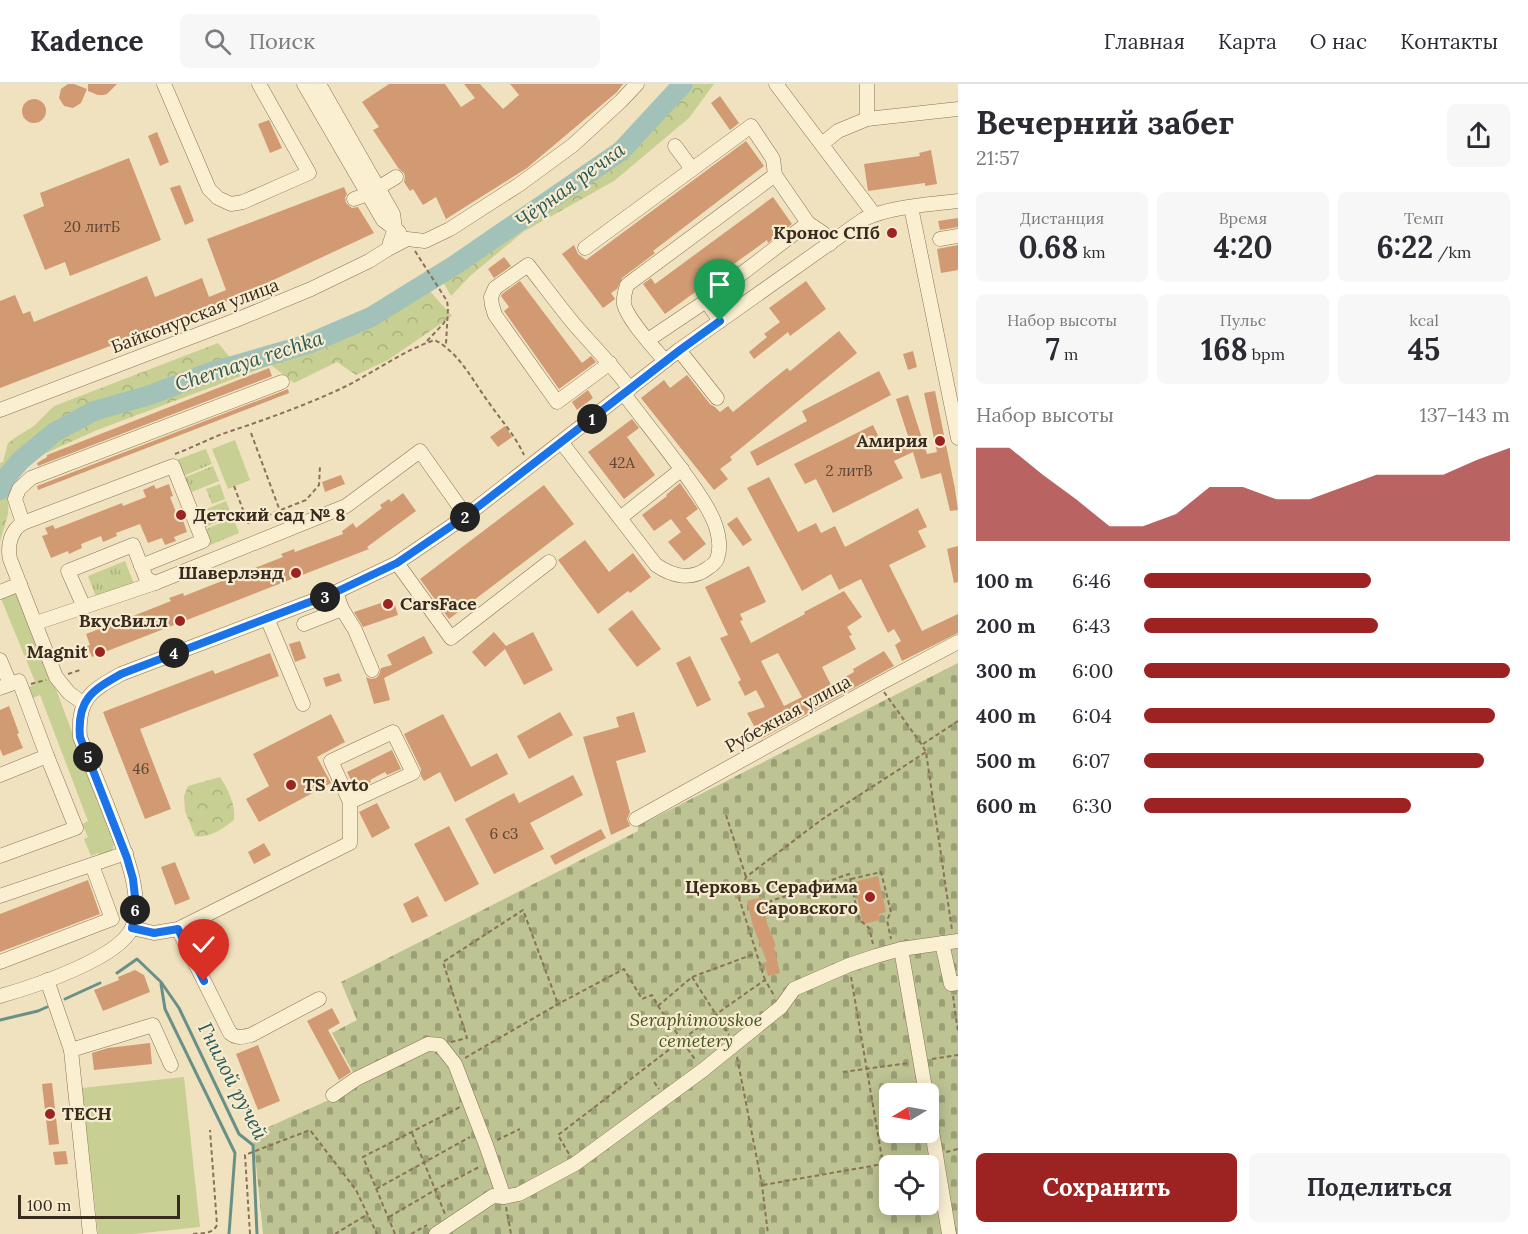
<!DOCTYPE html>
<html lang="ru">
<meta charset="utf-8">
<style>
:root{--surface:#fff;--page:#f7f7f7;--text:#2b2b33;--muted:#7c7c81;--line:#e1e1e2;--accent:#9d2222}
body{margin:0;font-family:Lora,serif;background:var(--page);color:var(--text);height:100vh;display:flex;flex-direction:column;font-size:22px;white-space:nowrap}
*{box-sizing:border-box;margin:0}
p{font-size:20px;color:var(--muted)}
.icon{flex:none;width:33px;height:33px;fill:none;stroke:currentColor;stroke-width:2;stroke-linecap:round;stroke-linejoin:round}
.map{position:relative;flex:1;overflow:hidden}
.panel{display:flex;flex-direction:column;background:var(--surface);width:570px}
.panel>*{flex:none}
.needle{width:39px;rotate:260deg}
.tools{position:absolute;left:879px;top:999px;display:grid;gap:12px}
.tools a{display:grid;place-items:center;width:60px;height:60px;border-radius:9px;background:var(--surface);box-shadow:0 3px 15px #0003;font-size:30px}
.scale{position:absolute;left:18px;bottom:15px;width:162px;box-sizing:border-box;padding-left:6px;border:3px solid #382a1c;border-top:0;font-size:16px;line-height:21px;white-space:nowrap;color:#382a1c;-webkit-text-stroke:4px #f7eccf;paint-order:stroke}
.pin{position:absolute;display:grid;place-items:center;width:51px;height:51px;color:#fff;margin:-62px -26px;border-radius:50% 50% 50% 0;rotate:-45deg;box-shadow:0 0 6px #0007}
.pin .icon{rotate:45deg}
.km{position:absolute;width:30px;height:30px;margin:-15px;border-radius:50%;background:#222;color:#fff;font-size:16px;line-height:30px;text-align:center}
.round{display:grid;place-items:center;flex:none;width:63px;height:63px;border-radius:9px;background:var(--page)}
.headline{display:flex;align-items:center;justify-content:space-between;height:102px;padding:0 18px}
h1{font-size:33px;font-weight:700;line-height:45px}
.figures{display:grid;grid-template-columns:repeat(3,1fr);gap:9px;height:102px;padding:6px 18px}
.figures div{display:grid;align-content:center;border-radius:9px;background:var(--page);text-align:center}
.figures b{font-size:30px;font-weight:700}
.figures small{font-size:16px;font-weight:400}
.figures p{font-size:16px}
.chart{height:168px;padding:12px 18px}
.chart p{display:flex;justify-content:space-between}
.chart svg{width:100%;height:108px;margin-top:6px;fill:var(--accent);opacity:.7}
.action{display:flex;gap:12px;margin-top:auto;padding:12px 18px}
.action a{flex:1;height:69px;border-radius:9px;background:var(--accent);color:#fff;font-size:24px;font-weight:700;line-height:69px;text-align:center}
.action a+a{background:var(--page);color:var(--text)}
ul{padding:0 18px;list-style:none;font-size:20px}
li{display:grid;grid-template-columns:96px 72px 1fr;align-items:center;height:45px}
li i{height:15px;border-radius:8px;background:var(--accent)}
header{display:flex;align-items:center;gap:36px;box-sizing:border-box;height:84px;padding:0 30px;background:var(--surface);border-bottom:2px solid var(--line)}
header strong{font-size:28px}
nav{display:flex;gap:33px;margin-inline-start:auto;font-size:21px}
.search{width:420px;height:54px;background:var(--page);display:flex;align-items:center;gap:15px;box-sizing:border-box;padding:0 21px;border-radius:9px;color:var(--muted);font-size:22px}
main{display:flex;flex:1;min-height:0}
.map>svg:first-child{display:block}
</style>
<header>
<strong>Kadence</strong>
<div class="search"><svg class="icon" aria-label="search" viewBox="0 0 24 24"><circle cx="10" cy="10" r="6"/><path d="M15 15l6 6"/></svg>Поиск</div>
<nav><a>Главная</a><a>Карта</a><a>О нас</a><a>Контакты</a></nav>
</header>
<main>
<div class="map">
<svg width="958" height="1150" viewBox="0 0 958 1150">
<defs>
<pattern id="forest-crowns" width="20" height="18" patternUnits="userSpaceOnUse" patternTransform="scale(1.5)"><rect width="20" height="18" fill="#c7cf92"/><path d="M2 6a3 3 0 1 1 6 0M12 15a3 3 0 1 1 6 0" fill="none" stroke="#acb27d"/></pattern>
<pattern id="cemetery-stones" width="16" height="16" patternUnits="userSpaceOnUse" patternTransform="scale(1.5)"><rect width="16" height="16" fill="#bdc392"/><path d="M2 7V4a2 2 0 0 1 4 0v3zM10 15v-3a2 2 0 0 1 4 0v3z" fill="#9b9f76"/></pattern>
<pattern id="park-tufts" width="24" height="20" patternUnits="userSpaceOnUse" patternTransform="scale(1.5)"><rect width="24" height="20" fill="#c7cf92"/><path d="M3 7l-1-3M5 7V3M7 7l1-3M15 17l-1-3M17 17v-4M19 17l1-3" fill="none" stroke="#acb27d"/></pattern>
</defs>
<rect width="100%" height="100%" fill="#f0e2bf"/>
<g fill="#c7cf92">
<polygon points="235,356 250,396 228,405 212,365"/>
<polygon points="12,505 21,512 114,760 112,767 100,772 98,769 91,772 84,755 88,753 82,740 88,737 40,611 28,616 24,605 36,600 0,512"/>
<polygon points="184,993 200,1143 134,1150 98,1150 82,1004"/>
</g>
<g fill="url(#forest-crowns)">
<polygon points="688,0 714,0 689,34 614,97 523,148 470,192 451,212 441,194 622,70"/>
<polygon points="420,196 452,232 388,276 356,291 337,278 294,299 271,281 97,346 33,375 20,389 9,411 8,430 0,458 0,379 3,378 8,359 16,353 34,342 54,322 218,259 233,277 305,251 367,224"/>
<path d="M220,693C228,705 236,721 234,736C224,744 208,755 195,752L185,727L184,712L188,702Z"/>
</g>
<path fill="url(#cemetery-stones)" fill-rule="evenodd" d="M958,579V1150H263L253,1050L360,1002L332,949L357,936L341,898L638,747V742ZM890,1010H928V1048H890ZM890,1082H928V1120H890Z"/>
<g fill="url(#park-tufts)">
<polygon points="206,365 212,380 183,392 176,376"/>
<polygon points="213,382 219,397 189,409 183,394"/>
<polygon points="220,400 225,415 212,420 206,405"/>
<polygon points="226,417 232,432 203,444 197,429"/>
<polygon points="233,434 239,449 210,461 204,446"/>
<polygon points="125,477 134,500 97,515 88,492"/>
</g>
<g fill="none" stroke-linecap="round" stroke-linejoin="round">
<g stroke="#699087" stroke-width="3">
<polyline points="117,889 137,875 161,898 179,924 239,1050 253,1061 257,1150"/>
<polyline points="161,900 165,925 235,1069 229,1150"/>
<polyline points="65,915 100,899"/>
<polyline points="0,936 38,927 47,923"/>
</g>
<polyline stroke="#a2c2b9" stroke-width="20" points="0,406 4,396 21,376 55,348 94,327 150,311 208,289 308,260 371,233 455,181 621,67 683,0"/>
</g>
<g fill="#d19a72" fill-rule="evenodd">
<polygon points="68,0 74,0 87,5 81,19 73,24 64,22 59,14 61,5"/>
<polygon points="88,0 117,0 107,10 103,11 98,11 88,7"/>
<polygon points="389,0 445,0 461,23 475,14 464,0 480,0 503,25 519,11 510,0 623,0 617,8 527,84 446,135 436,113 423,121 413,105 410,107 404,98 405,93 404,89 399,85 373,46 379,43 362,18"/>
<polygon points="720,12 739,39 730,46 711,19"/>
<circle cx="34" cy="27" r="12"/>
<polygon points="269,36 282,64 270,69 258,40"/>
<polygon points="157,48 169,78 160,82 148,52"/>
<polygon points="746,57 764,82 653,167 655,169 622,194 617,205 611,209 615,215 603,224 562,170 574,161 578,170 586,176"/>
<polygon points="931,66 937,100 925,102 925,99 868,107 864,80 920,72 919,69"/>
<polygon points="129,74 161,156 70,192 65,178 45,186 23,131 44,122 40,109"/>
<polygon points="180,101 194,137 185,141 170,104"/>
<polygon points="344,103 347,110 345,114 346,119 352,124 358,123 374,149 228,217 0,304 0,217 15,211 23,230 30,227 34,238 147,192 155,213 202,194 209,213 226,206 207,155"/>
<polygon points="773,113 792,140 768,159 767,156 665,230 643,200 651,194 655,200"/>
<polygon points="958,134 958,143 940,146 938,137"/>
<polygon points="958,161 958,186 941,189 937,165"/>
<polygon points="504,173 511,182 494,194 488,185"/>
<polygon points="520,197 582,279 591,272 596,278 559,305 504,227 509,223 501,212 502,210"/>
<polygon points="806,197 826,225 790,252 788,248 754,275 749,268 767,253 764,250 780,238 769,224"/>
<polygon points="839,247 857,269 730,373 732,376 720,385 728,395 714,406 641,314 664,296 670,304 687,291 710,320 715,323 720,328 728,322 733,328 787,284 790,287"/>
<polygon points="913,267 917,283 908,286 903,270"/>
<polygon points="269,284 272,292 38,382 37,379 47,373 47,371"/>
<polygon points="879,287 891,311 757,382 750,368 807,337 802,327"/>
<polygon points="288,305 289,309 38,406 37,402"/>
<polygon points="588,306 593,314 577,326 572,318"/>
<polygon points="935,307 955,405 958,426 950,427 941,389 921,395 913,368 894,377 903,394 833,429 816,395 805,400 794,380 873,341 884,364 908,352 896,315 908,311 927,370 937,368 924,309"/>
<polygon points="632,335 639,344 627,353 655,391 624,415 588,368"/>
<polygon points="505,342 512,353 498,363 490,353"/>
<polygon points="341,391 345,400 325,408 322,398"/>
<polygon points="769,393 798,448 816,439 821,449 835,442 845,463 918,424 927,443 918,447 926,463 889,481 922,547 958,530 958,549 902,577 895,561 901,557 894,545 888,549 861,495 839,506 831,490 802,507 747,404"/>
<polygon points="680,399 698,425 686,434 706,460 684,477 668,458 681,448 671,435 654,447 642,431 667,412 666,411"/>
<polygon points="169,400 173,412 170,413 180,438 183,436 187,448 174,453 176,457 165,461 162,454 148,459 140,440 116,449 117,452 103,458 101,452 81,460 82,464 69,470 68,467 51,474 42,452 48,450 45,444 53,441 55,445 122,419 123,422 146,413 143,406 154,401 156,405"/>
<polygon points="544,401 574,440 449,535 420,495"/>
<polygon points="403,409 416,427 367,463 369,465 92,573 87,562 90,561 86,550 117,538 115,535 126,531 128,534 171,517 169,514 183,509 184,512 227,495 225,492 238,487 239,490 283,473 281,470 294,465 295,468 343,450 342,447 353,439 356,444 382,424 380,421 389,415 391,418"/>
<polygon points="737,433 752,456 743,462 727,440"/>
<polygon points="585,456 609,488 633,469 651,493 630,509 628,507 598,530 558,476"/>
<polygon points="958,462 958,498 954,499 947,465"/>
<path d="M749,482L766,518L740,530L743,536L740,537L751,559L805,530L804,528L844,507L862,533L847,543L852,551L849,552L856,565L822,583L831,601L854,588L853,585L884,567L894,582L761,655L747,629L765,623L756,606L745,612L738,598L741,596L720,554L728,551L705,503ZM778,569L802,613L784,622L761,577Z"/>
<polygon points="393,515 398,531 363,543 354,528"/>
<polygon points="632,526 661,565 637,583 608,545"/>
<polygon points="494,548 506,562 533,548 553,586 524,601 505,565 485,583 472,568"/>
<polygon points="424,552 433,569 384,594 390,616 374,620 366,593 371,595 376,594 379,591 381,584 392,581 387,571"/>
<polygon points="300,557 306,574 295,578 289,560"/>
<polygon points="270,569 279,592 140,645 171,725 145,735 103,628 213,586 215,590"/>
<polygon points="690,572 711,616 697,623 676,579"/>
<polygon points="339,589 342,597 326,603 323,594"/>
<polygon points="9,622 19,649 17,650 23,664 3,672 0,665 0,626"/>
<polygon points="560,628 573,651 529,675 517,652"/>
<polygon points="634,628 646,668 616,677 630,728 627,735 630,742 611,751 583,653 619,643 616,633"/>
<polygon points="331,630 345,658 317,673 331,699 259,738 246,715 269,702 253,670"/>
<polygon points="443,630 471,683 497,669 508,690 455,718 440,688 424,697 421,692 421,685 404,650"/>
<polygon points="392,666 401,685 387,691 385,688 370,696 371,698 356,706 347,688"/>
<polygon points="573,691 583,711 530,739 544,765 494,790 465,735 514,709 519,719"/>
<polygon points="377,719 390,744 372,754 359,728"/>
<polygon points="449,742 479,800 445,818 414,760"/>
<polygon points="601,745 606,754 555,781 550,772"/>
<polygon points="264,759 271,771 254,780 248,768"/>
<polygon points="175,778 190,815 175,821 161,783"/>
<polygon points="878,792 886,828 879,830 880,836 863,840 854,798"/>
<polygon points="88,796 100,830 0,868 0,830"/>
<polygon points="418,812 428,832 412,839 403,820"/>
<polygon points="762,813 767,839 776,862 774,863 780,889 768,892 764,878 767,878 753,842 747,817"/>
<polygon points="135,886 144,891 150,908 103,927 94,906 119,896 118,893"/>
<polygon points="332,924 340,939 328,946 351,988 339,996 307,937"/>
<polygon points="150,959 152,980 94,986 92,969 108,964"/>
<polygon points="258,961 280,1017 258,1026 236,970"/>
<polygon points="52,999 59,1060 49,1061 42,1000"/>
<polygon points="66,1067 68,1080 55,1081 53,1068"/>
</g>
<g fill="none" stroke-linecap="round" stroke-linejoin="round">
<g stroke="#8a7256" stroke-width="15">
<g id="minor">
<polyline points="164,0 209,105 218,114 231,120 243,118 309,89 259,0"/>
<polyline points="304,0 383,136 399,148"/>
<polyline points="776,0 874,130"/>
<polyline points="867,0 867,35"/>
<polyline points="822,60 838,47 867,35 958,25"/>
<polyline points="675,62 692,85"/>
<polyline points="354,115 368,110 396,93"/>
<polyline points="911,123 958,354"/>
<polyline points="940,155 958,152"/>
<polyline points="585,164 751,42 773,75 775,91 808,139 823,149 830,160"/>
<polyline points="388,165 407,155 425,157 450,145 520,100 573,61 621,17 637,0"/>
<polyline points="720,237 706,217 808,139"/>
<polyline points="648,256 706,217"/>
<polyline points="679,266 717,314"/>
<path d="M665,277C655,265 627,235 624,220C623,213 625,208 627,201L775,91"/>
<path d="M610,279L557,318L495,231L492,221L491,213L495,204L528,181C543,200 558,221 574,240C593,262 613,282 630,305"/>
<polyline points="0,326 236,236 311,205 369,177 388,165 395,144 393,130 319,0"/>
<path d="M562,359L656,481C672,492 691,497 708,484C711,482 716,478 717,475C721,465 719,453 716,443C712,430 704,418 696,406C674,373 648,342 624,310"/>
<polyline points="620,434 682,385"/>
<polyline points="23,439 15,415 19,405 31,394 282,298"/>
<polyline points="397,479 451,554 549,478"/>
<polyline points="0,508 20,500"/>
<polyline points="336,508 342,525 355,546 372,586"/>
<polyline points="84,523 68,487 133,461 146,494 155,499"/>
<polyline points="267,534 303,620"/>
<polyline points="36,539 155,499 346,422 420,367 466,432"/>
<polyline points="304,540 342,525"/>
<polyline points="0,576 10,600"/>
<polyline points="0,604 19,597 47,672 0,691"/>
<path d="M83,619L69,609L56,593L10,475C7,461 11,446 23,439L173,382L203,457L141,482"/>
<polyline points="636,735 879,600 958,558"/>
<polyline points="0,772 76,744 47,672"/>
<polyline points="0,812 126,769"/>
<polyline points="132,844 154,849 178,845 350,759 350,718 413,689 393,648 331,677 350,718"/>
<path d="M178,845L230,949C237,955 243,953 251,951L319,915"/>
<polyline points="942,859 951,900 958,899"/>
<polyline points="901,865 926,1010"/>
<polyline points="0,878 112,835 92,781"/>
<polyline points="47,896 71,966 90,1150"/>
<path d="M0,912C32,903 118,875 132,844C146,810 119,753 107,721C98,699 89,676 80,653C77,616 90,607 121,590L336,508L397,479L466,432L679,266L864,135C892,122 927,121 958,117"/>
<polyline points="71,966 153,941 171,981"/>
<polyline points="333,1011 356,995 428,960 440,961 455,980 486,1061 504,1113"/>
<polyline points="928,1023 949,1150"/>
<polyline points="436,1150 493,1112 504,1113 519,1110 575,1080 703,986 781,923 794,905 849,881 876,872 901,865 958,857"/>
</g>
</g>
<g stroke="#8a7256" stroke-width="2" stroke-dasharray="4.5 3" stroke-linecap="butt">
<polyline points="415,167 447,217 448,224 446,260"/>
<polyline points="427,257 444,239 446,234"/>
<polyline points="251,349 280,427"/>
<path d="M175,370C194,363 212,353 231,347C267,335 303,322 338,306C371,291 401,267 435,256C460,270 471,294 487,316C500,335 515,351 524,371"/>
<polyline points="234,402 248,439 306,416 319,401 320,382"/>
<polyline points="68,590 80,586"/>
<polyline points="31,600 46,596"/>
<polyline points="884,608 922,661 926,668 952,846"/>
<polyline points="923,660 958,637"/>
<polyline points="726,731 746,793"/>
<polyline points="851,795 881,788 891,828 887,836 891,855"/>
<polyline points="768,818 849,790 859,835 869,844 873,860"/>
<polyline points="692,893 729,951"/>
<polyline points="851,893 883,1080"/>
<polyline points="765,896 739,814 746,793 821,736 926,668"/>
<polyline points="953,912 958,948"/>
<polyline points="658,922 692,893 754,870"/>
<polyline points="451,958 467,954 443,878 523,826 558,920"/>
<polyline points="737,973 762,1101 768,1150"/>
<polyline points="465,974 558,920 624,885 642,915 652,911 658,922 696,977"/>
<polyline points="932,975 958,971"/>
<polyline points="843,988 909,979"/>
<polyline points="654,998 659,1005"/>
<polyline points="412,1049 445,1130"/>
<polyline points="497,1056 520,1045"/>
<polyline points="946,1068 958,1065"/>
<path d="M569,1070L558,1051C627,999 694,944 765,896L775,913"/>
<polyline points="763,1101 923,1073"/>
<polyline points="376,1105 470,1053"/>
<polyline points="506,1123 511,1150"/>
<polyline points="389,1133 435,1106 481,1082"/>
<path d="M193,1150C202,1149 213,1150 217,1141L210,1046"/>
<polyline points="250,1150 245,1071 310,1046 356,1106 377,1150"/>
<polyline points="335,1150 368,1130"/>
<polyline points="395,1150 363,1073 460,1023"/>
<polyline points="411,1150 427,1141"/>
</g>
<use href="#minor" stroke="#fbefd2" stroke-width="14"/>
</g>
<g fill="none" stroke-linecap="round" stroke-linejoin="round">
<g stroke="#fff" stroke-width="12">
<path id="route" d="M204,897L178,845L154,849L132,844L135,829V813L133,795L127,774L80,653C77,616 91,607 121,590L336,508L397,479L466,432L680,266L720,237"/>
</g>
<use href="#route" stroke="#1a73e8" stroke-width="8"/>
</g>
<g fill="#9d2222" stroke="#f7eccf" stroke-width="2">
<circle cx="892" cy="149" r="6"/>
<circle cx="940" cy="357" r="6"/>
<circle cx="181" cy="431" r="6"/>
<circle cx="296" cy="489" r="6"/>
<circle cx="388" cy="520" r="6"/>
<circle cx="180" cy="537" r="6"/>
<circle cx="100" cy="568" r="6"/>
<circle cx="291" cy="701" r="6"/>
<circle cx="870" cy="813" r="6"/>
<circle cx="50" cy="1030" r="6"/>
</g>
<g text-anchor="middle" stroke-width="4.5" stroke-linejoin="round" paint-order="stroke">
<g font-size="15" fill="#5e4632">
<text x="92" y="148">20 литБ</text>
<text x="622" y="384">42А</text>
<text x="849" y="392">2 литВ</text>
<text x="141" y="690">46</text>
<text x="504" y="755">6 с3</text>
</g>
<g font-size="18" font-weight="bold" fill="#382a1c" stroke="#f7eccf" text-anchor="end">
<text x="880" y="155">Кронос СПб</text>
<text x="928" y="363">Амирия</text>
<text x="193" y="437" text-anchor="start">Детский сад № 8</text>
<text x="284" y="495">Шаверлэнд</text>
<text x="400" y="526" text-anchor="start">CarsFace</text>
<text x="168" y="543">ВкусВилл</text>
<text x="88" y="574">Magnit</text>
<text x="303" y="707" text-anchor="start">TS Avto</text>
<text x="858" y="809">Церковь Серафима<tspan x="858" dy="21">Саровского</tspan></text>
<text x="62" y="1036" text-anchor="start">TECH</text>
</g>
<g font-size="18" fill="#382a1c" stroke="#f7eccf">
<text transform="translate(195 232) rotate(-21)" y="6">Байконурская улица</text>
<text transform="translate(788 630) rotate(-29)" y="6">Рубежная улица</text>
</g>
<g font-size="18" font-style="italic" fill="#485621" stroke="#f7eccf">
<text x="696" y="942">Seraphimovskoe<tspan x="696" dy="21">cemetery</tspan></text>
</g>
<g font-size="20" font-style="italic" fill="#2a5957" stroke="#f7eccf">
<text transform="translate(570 101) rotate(-36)" y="7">Чёрная речка</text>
<text transform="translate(249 277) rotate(-18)" y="7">Chernaya rechka</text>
<text transform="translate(233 997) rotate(63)" y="7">Гнилой ручей</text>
</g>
</g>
</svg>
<div class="tools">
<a><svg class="needle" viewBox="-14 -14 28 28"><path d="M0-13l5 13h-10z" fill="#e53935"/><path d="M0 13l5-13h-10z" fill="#7c7c81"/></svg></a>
<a><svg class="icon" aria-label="locate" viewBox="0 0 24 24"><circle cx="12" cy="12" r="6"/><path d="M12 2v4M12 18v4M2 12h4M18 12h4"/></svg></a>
</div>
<div class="scale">100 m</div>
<div class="pin" style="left:720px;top:237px;background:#1e9e55"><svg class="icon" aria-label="arrive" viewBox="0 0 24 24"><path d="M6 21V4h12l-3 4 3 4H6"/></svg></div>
<div class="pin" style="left:204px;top:897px;background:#d93025"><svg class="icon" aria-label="check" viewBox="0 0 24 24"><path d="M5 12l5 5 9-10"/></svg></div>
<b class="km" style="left:592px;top:335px">1</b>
<b class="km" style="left:465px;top:433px">2</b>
<b class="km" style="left:325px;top:513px">3</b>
<b class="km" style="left:174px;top:569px">4</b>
<b class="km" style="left:88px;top:673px">5</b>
<b class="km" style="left:135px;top:826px">6</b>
</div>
<section class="panel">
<div class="headline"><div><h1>Вечерний забег</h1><p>21:57</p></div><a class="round"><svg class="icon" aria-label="share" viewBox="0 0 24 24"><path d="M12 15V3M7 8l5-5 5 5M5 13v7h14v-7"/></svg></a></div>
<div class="figures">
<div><p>Дистанция</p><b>0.68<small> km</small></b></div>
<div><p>Время</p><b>4:20</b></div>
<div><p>Темп</p><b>6:22<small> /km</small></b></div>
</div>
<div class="figures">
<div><p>Набор высоты</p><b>7<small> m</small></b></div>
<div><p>Пульс</p><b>168<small> bpm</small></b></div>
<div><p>kcal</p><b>45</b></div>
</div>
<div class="chart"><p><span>Набор высоты</span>137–143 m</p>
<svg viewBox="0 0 160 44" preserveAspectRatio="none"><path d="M0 44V6L10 6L20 17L30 27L40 38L50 38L60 33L70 22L80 22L90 27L100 27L110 22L120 17L130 17L140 17L150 11L160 6V44z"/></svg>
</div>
<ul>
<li><b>100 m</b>6:46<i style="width:62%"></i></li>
<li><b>200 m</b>6:43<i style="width:64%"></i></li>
<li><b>300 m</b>6:00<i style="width:100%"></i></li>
<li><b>400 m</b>6:04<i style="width:96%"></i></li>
<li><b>500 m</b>6:07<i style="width:93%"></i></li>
<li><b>600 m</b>6:30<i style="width:73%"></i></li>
</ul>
<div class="action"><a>Сохранить</a><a>Поделиться</a></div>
</section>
</main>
